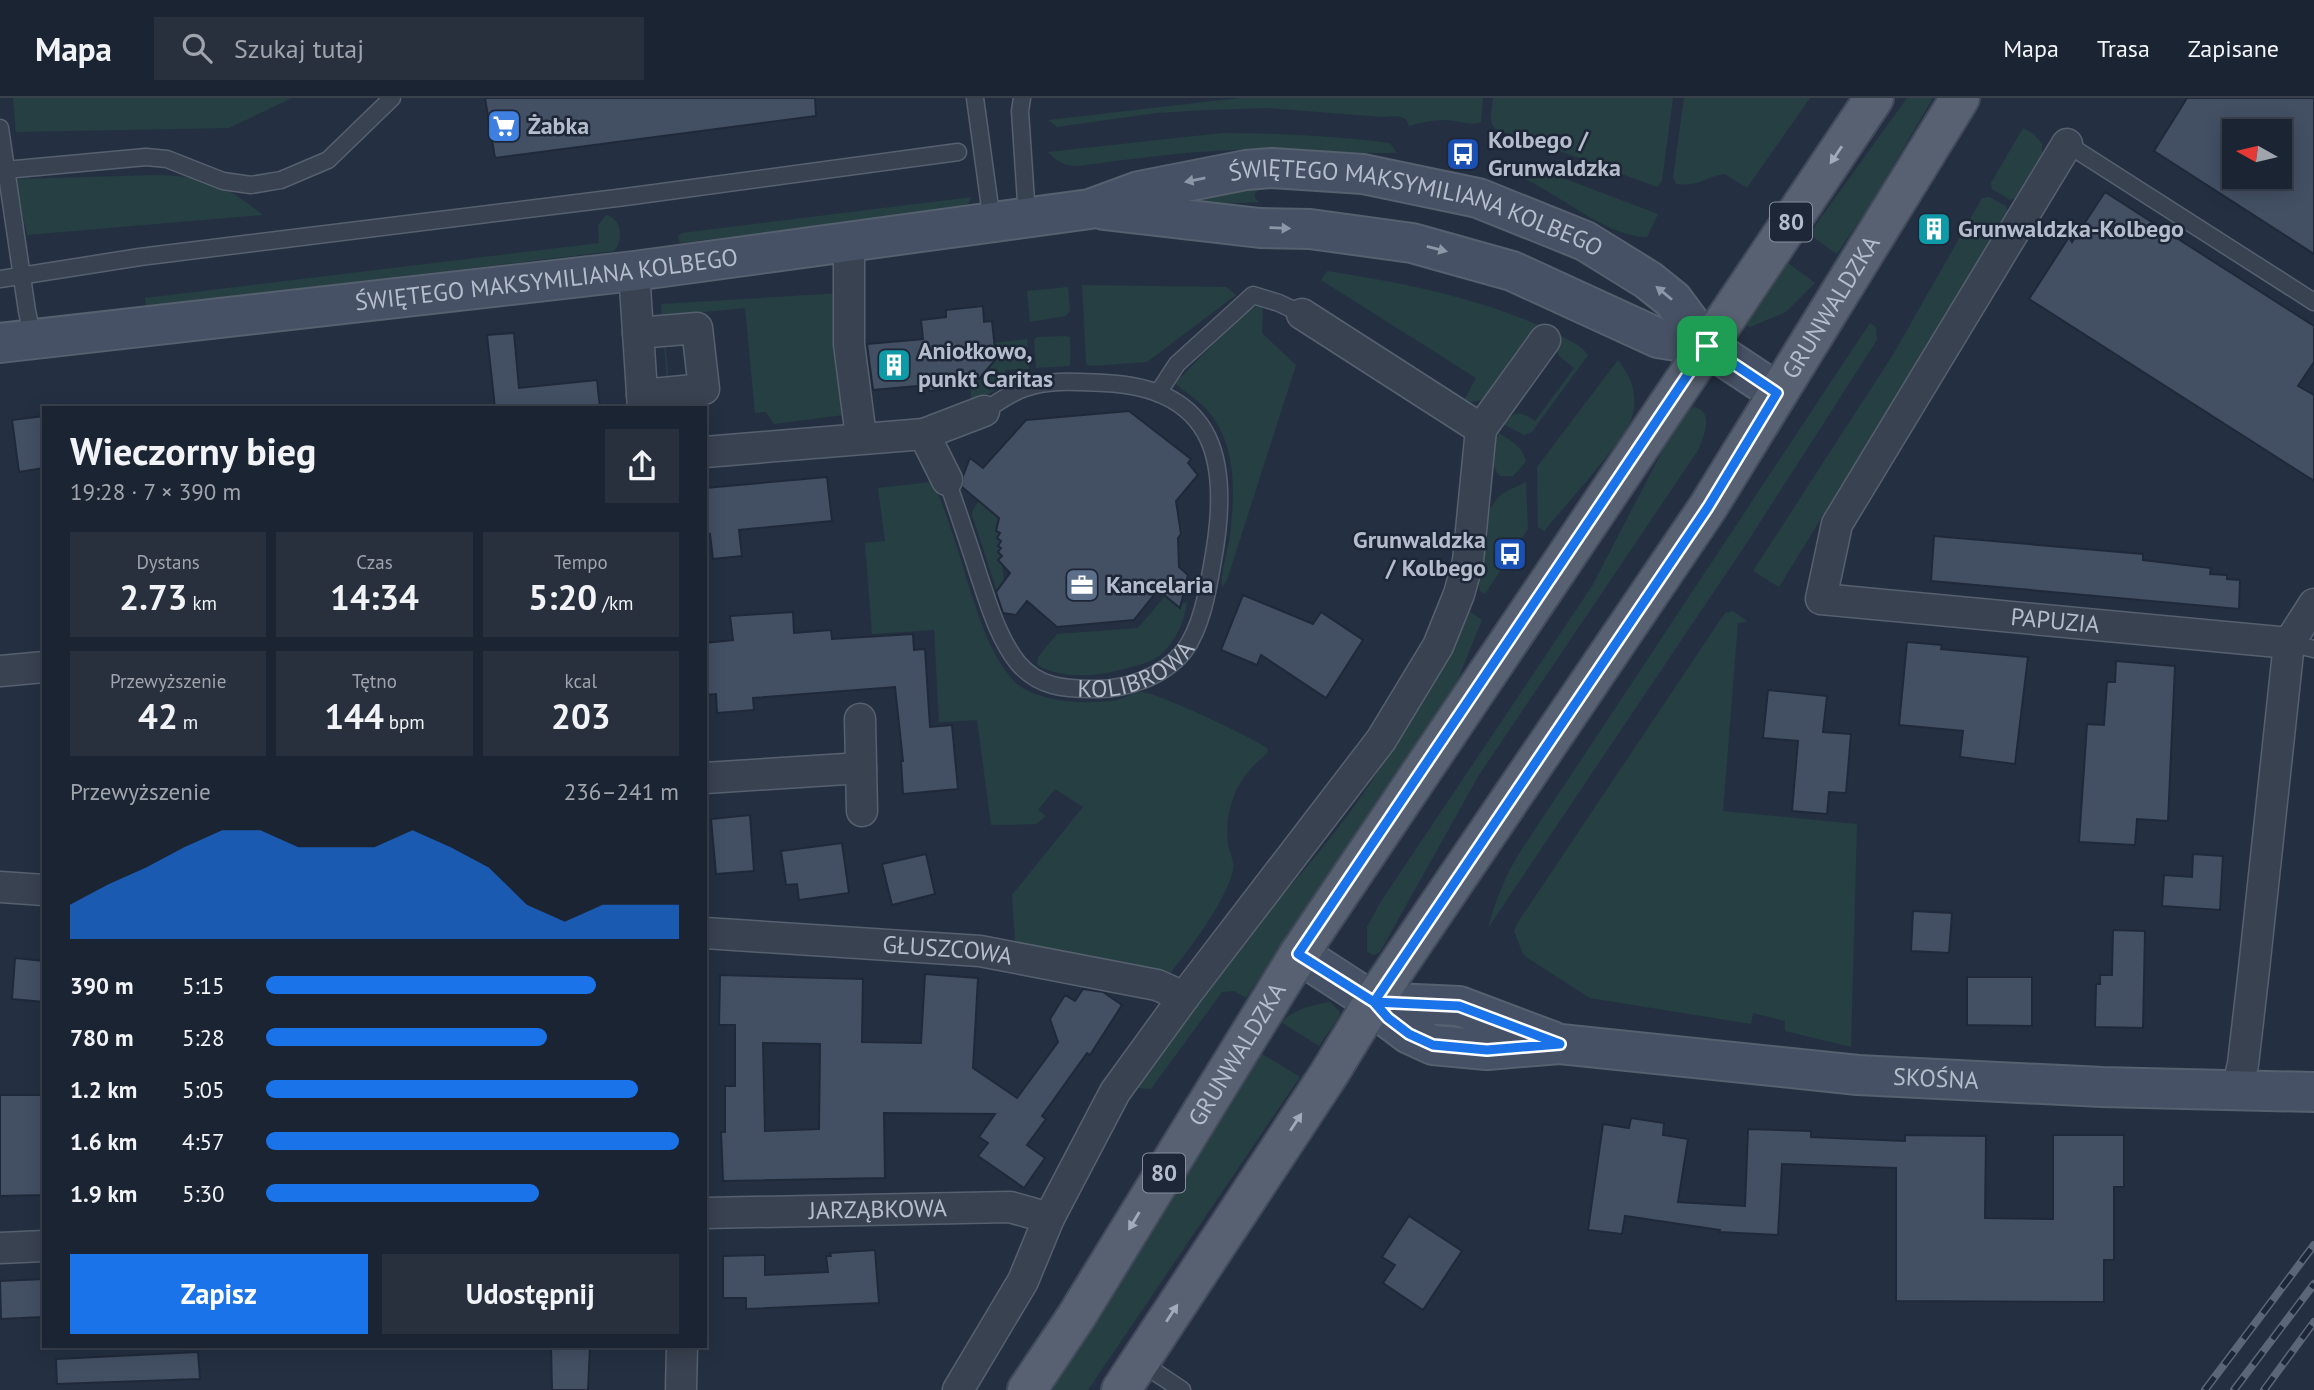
<!DOCTYPE html>
<html lang="pl">
<meta charset="utf-8">
<style>
:root{--surface:#1b2432;--page:#28303e;--text:#f1f3f6;--muted:#a0a4ac;--line:#39414d;--accent:#1a73e8}
body{margin:0;font-family:"PT Sans",sans-serif;background:var(--page);color:var(--text);height:100vh;display:flex;flex-direction:column;font-size:26px;white-space:nowrap}
*{box-sizing:border-box;margin:0}
p{font-size:23px;color:var(--muted)}
.icon{flex:none;width:38px;height:38px;fill:none;stroke:currentColor;stroke-width:2;stroke-linecap:round;stroke-linejoin:round}
.map{position:relative;flex:1;overflow:hidden}
.sheet{position:absolute;left:42px;top:308px;width:665px;height:942px;display:flex;flex-direction:column;background:var(--surface);border-radius:0px;box-shadow:0 4px 18px #0003,0 0 0 2px var(--line)}
.sheet>*{flex:none}
.needle{width:46px;rotate:278deg}
.buttons{position:absolute;left:2222px;top:21px;display:grid;gap:14px}
.buttons a{display:grid;place-items:center;width:70px;height:70px;border-radius:0px;background:var(--surface);box-shadow:0 4px 18px #0003,0 0 0 2px var(--line);font-size:35px}
.pin{position:absolute;display:grid;place-items:center;width:60px;height:60px;color:#fff;margin:-30px;border-radius:14px;box-shadow:0 4px 10px #0006}
.round{display:grid;place-items:center;flex:none;width:74px;height:74px;border-radius:0px;background:var(--page)}
.headline{display:flex;align-items:center;justify-content:space-between;height:119px;padding:0 28px}
h1{font-size:38px;font-weight:700;line-height:52px}
.stats{display:grid;grid-template-columns:repeat(3,1fr);gap:10px;height:119px;padding:7px 28px}
.stats div{display:grid;align-content:center;border-radius:0px;background:var(--page);text-align:center}
.stats b{font-size:35px;font-weight:700}
.stats small{font-size:19px;font-weight:400}
.stats p{font-size:19px}
.chart{height:196px;padding:14px 28px}
.chart p{display:flex;justify-content:space-between}
.chart svg{width:100%;height:126px;margin-top:7px;fill:var(--accent);opacity:.7}
.action{display:flex;gap:14px;margin-top:auto;padding:14px 28px}
.action a{flex:1;height:80px;border-radius:0px;background:var(--accent);color:#fff;font-size:28px;font-weight:700;line-height:80px;text-align:center}
.action a+a{background:var(--page);color:var(--text)}
ul{padding:0 28px;list-style:none;font-size:23px}
li{display:grid;grid-template-columns:112px 84px 1fr;align-items:center;height:52px}
li i{height:18px;border-radius:9px;background:var(--accent)}
header{display:flex;align-items:center;gap:42px;box-sizing:border-box;height:98px;padding:0 35px;background:var(--surface);border-bottom:2px solid var(--line)}
header strong{font-size:33px}
nav{display:flex;gap:38px;margin-inline-start:auto;font-size:24px}
.search{width:490px;height:63px;background:var(--page);display:flex;align-items:center;gap:18px;box-sizing:border-box;padding:0 24px;border-radius:0px;color:var(--muted);font-size:26px}
.map>svg:first-child{display:block}
</style>
<header>
<strong>Mapa</strong>
<div class="search"><svg class="icon" aria-label="search" viewBox="0 0 24 24"><circle cx="10" cy="10" r="6"/><path d="M15 15l6 6"/></svg>Szukaj tutaj</div>
<nav><a>Mapa</a><a>Trasa</a><a>Zapisane</a></nav>
</header>
<div class="map">
<svg width="2314" height="1292" viewBox="0 0 2314 1292">
<rect width="100%" height="100%" fill="#243042"/>
<g fill="#263f43">
<polygon points="13,0 292,0 229,30 16,34"/>
<path d="M1239,0H1483L1481,24C1468,28 1458,22 1445,22C1432,22 1421,25 1409,28L1406,21L1398,18L1382,19L1268,10L1208,12L1157,15L1057,29L1048,22Z"/>
<path d="M1493,0H1673L1662,83L1657,89L1519,38C1488,32 1489,30 1493,0Z"/>
<path d="M1684,0H1810L1747,90L1725,76C1704,79 1700,89 1676,86L1673,79Z"/>
<polygon points="1907,0 1933,0 1870,107 1837,156 1809,136"/>
<polygon points="2023,30 2034,36 2042,46 2042,58 2015,100 2010,102 1992,91 1991,85"/>
<path d="M1222,35C1278,35 1334,38 1390,45L1397,55C1343,56 1289,50 1234,52C1182,54 1130,61 1078,68C1065,68 1057,64 1048,54Z"/>
<path d="M1518,63L1658,116L1647,139C1604,139 1554,90 1511,75Z"/>
<path d="M159,77C205,78 227,88 263,117L27,137L15,81Z"/>
<polygon points="1259,92 1255,95 1255,100 1259,104 1122,111 1193,93"/>
<polygon points="972,99 968,106 949,111 680,145 678,138 682,135"/>
<polygon points="1989,99 2006,108 2008,116 1779,489 1753,473 1894,255 1982,100"/>
<path d="M606,117C622,121 624,141 614,153L146,209L145,200L599,145L598,127Z"/>
<polygon points="1788,165 1815,185 1786,214 1750,229 1746,227 1746,221"/>
<path d="M1327,173C1404,185 1482,200 1553,234C1566,241 1579,245 1588,257L1532,334L1524,337L1503,326C1515,312 1520,313 1535,323L1574,270L1559,258L1557,253L1560,250L1539,233L1488,301L1471,304L1464,302L1476,280L1321,182Z"/>
<polygon points="1082,187 1226,189 1236,197 1147,264 1092,268 1087,267 1086,264"/>
<polygon points="1068,189 1070,212 1066,218 1030,224 1027,193"/>
<polygon points="842,195 834,242 844,317 774,326 766,314 755,315 745,210 663,218 671,310 669,310 661,206"/>
<path d="M1263,204L1262,235L1296,267L1227,482L1222,490C1220,474 1228,455 1230,437C1235,395 1237,347 1208,313C1198,301 1185,295 1175,285L1241,218Z"/>
<path d="M1870,225L1876,229L1877,242L1748,443L1488,830C1495,803 1505,778 1520,754Z"/>
<polygon points="1066,238 1070,239 1070,268 1036,270 1034,242 1037,239"/>
<path d="M1027,241L1029,271L1006,272C996,291 994,299 971,300L970,282L994,245Z"/>
<path d="M1618,262C1632,280 1639,299 1631,322C1627,334 1618,344 1610,354C1589,381 1566,407 1544,433L1538,429L1537,369Z"/>
<path d="M1693,309C1715,313 1704,336 1699,351L1479,677L1380,854L1374,857L1367,854V829L1380,805L1592,488L1680,319Z"/>
<path d="M1499,335C1512,344 1523,348 1526,364L1513,378H1500C1489,365 1490,349 1499,335Z"/>
<path d="M931,384L934,385C947,417 957,449 967,482C978,516 989,556 1014,583C1034,605 1090,607 1117,602C1125,600 1134,594 1142,594C1153,593 1259,642 1268,651L1267,656C1238,677 1224,710 1228,746C1229,754 1235,764 1233,772C1226,804 1190,850 1169,877L1015,844L1012,797L1083,709L1055,691L1038,712L1046,718L1036,726L991,727L977,622L939,624L934,532L872,536L865,445L885,443L878,390Z"/>
<polygon points="1526,384 1528,431 1485,496 1480,493 1478,484 1483,473 1488,413 1501,396"/>
<polygon points="979,403 1003,424 1003,426 998,423 996,426 1003,431 996,433 1004,439 999,438 997,440 1005,445 998,448 1005,453 1004,463 1001,459 998,462 1002,466 1004,483 997,493 972,417 973,412"/>
<path d="M1165,498L1177,508L1187,504C1184,524 1176,544 1160,557C1153,563 1143,566 1134,568C1103,578 1067,583 1037,567L1038,559L1057,536L1138,530Z"/>
<polygon points="1733,513 1748,524 1738,525 1723,713 1857,726 1851,949 1785,933 1785,923 1753,915 1751,926 1590,900 1529,861 1523,856 1514,833 1518,824 1725,515"/>
<path d="M1471,514L1482,522L1456,586L1246,900L1234,893L1222,894L1151,991L1138,990C1154,965 1168,938 1186,914C1240,840 1307,776 1360,700C1401,642 1433,578 1467,516Z"/>
<path d="M1330,904L1340,914L1339,919L1319,948L1281,924C1296,911 1311,907 1330,904Z"/>
<polygon points="1259,954 1300,979 1088,1292 1050,1292 1086,1240"/>
</g>
<g fill="#435064" stroke="#1f2939" stroke-width="2" fill-rule="evenodd">
<polygon points="485,0 815,0 816,18 495,60"/>
<path d="M2187,0H2314V156L2154,53ZM2235,33H2280V79H2235Z"/>
<polygon points="2105,94 2314,228 2314,264 2298,288 2314,297 2314,383 2029,201 2069,139 2072,144"/>
<polygon points="983,208 984,224 992,223 996,261 979,281 955,284 955,290 929,293 928,287 873,292 867,246 923,241 921,222 946,219 946,212"/>
<polygon points="514,235 519,290 597,282 600,310 495,310 487,237"/>
<polygon points="1129,313 1191,361 1188,365 1198,377 1176,403 1181,436 1178,440 1179,469 1188,477 1180,510 1158,492 1134,522 1057,529 1027,503 1016,517 1003,515 996,494 1010,475 998,462 1002,458 998,454 1001,450 998,448 1001,443 997,440 1000,435 996,433 999,420 962,389 963,378 970,360 983,370 1026,322"/>
<polygon points="44,318 44,370 19,374 12,322"/>
<polygon points="827,379 832,423 739,432 742,458 713,461 710,436 705,437 705,390"/>
<polygon points="1934,438 2143,456 2143,462 2211,470 2210,476 2227,477 2227,481 2240,482 2239,511 1931,483"/>
<polygon points="1243,497 1313,526 1321,514 1363,542 1326,600 1261,557 1257,567 1221,552"/>
<polygon points="793,514 794,535 831,532 832,541 913,536 914,552 925,551 930,629 952,627 958,691 903,696 901,663 903,663 895,589 753,600 754,612 717,615 716,596 705,597 705,545 733,542 730,518"/>
<polygon points="1907,544 1942,547 1941,551 2028,559 2015,666 1960,659 1963,633 1899,627"/>
<polygon points="2116,563 2175,568 2168,723 2137,721 2135,747 2079,744 2087,626 2104,627 2107,584 2115,584"/>
<polygon points="1768,592 1827,598 1823,634 1851,636 1846,695 1829,694 1827,716 1792,713 1798,643 1763,640"/>
<polygon points="750,717 754,773 716,776 711,721"/>
<polygon points="842,745 849,795 799,802 797,786 786,787 781,753"/>
<polygon points="926,756 935,796 892,807 882,766"/>
<polygon points="2193,756 2223,758 2220,812 2162,808 2164,777 2192,779"/>
<polygon points="1913,813 1952,815 1949,855 1911,853"/>
<polygon points="2113,832 2145,833 2143,930 2095,929 2096,886 2100,886 2100,877 2112,877"/>
<polygon points="15,860 44,863 44,904 12,901"/>
<path d="M925,876L978,880L973,970L1017,1000L1058,944L1050,921L1065,897L1075,903L1083,891L1103,894L1122,907L1090,957L1087,955L1042,1018L1046,1021L1027,1047L1045,1060L1024,1090L978,1058L988,1045L979,1039L995,1016L884,1015L885,1080L723,1083L721,1034H725V988H735V927H719L720,877L863,881L862,944L921,945ZM763,945L820,946L819,1031L765,1033Z"/>
<polygon points="1967,879 2032,879 2032,928 1967,927"/>
<polygon points="0,997 44,997 44,1029 41,1029 43,1097 0,1098"/>
<polygon points="1631,1020 1664,1025 1663,1037 1688,1041 1678,1104 1745,1108 1748,1031 1811,1033 1811,1039 1905,1043 1905,1037 1986,1038 1985,1120 2053,1121 2053,1037 2124,1037 2124,1089 2114,1089 2114,1162 2104,1162 2104,1204 1896,1203 1896,1070 1782,1066 1778,1137 1719,1134 1720,1132 1625,1118 1622,1136 1588,1132 1603,1026 1629,1030"/>
<polygon points="1409,1118 1462,1153 1423,1212 1383,1185 1395,1167 1382,1159"/>
<polygon points="875,1152 879,1205 746,1211 746,1200 723,1200 723,1158 765,1157 765,1177 828,1174 826,1158 831,1158 830,1155"/>
<polygon points="44,1181 44,1219 1,1221 0,1183"/>
<polygon points="551,1248 590,1248 588,1292 552,1292"/>
<polygon points="198,1254 200,1281 57,1286 56,1261"/>
</g>
<g fill="none" stroke-linecap="round" stroke-linejoin="round">
<g stroke="#56606f" stroke-width="19">
<g id="lane">
<polyline points="975,0 992,124"/>
<polyline points="1022,0 1020,13 1027,119"/>
<polyline points="0,30 27,213 33,241"/>
<polyline points="2067,46 2314,204"/>
<polyline points="5,72 146,59 167,61 223,83 251,87 281,82 328,62 392,0"/>
<polyline points="0,181 140,159 625,99 958,54"/>
<polyline points="1158,295 1177,266 1253,197 1279,205 1302,216"/>
<path id="s1" d="M947,382C958,414 969,446 979,478C989,507 998,540 1018,565C1038,589 1064,591 1094,591C1126,592 1164,578 1184,553C1202,529 1208,491 1213,462C1230,368 1219,290 1104,285C1079,284 1050,281 1025,290C1010,295 997,305 984,313"/>
<polyline points="2289,545 2314,551"/>
<polyline points="1140,1264 1182,1292"/>
</g>
</g>
<g stroke="#56606f" stroke-width="33">
<g id="street">
<path id="s2" d="M2067,46L1837,426L1821,501L2289,545"/>
<polyline points="849,144 849,246 861,339"/>
<polyline points="634,173 643,310"/>
<polyline points="638,235 697,230 704,291 642,297"/>
<polyline points="1481,331 1545,242"/>
<polyline points="924,336 947,382"/>
<polyline points="705,354 924,336 984,313"/>
<polyline points="0,573 44,569"/>
<polyline points="860,621 862,713"/>
<polyline points="705,680 861,670"/>
<polyline points="0,789 44,792"/>
<path id="s3" d="M705,835L980,853L1157,887L1184,899"/>
<polyline points="2237,992 2243,966 2254,871 2289,545 2314,506"/>
<path id="s4" d="M705,1115L1010,1109L1049,1120"/>
<polyline points="0,1150 44,1148"/>
<polyline points="681,1292 682,1248"/>
<polyline points="958,1292 1023,1183 1049,1120 1115,994 1184,899 1381,642 1438,548 1459,496 1468,463 1481,331 1302,216"/>
</g>
</g>
<g stroke="#56606f" stroke-width="42">
<g id="secondary">
<polyline points="1104,112 1260,130 1310,131 1412,145 1512,173 1658,240 1707,248"/>
<path id="s5" d="M0,245L634,173L1090,111L1139,93L1246,72L1272,70L1363,76L1478,100L1585,143L1648,182L1673,202L1707,248L1778,295"/>
<path id="s6" d="M1299,856L1373,904L1388,920L1409,936L1433,947L1487,952L1560,946L1858,977L2102,989L2314,994"/>
<polyline points="1373,904 1459,908 1552,943"/>
</g>
</g>
<g stroke="#424b5b" stroke-width="42">
<g id="primary">
<path id="s7" d="M1027,1292L1076,1219L1299,856L1874,0"/>
<path id="s8" d="M1121,1292L1329,976L1373,904L1708,409L1960,0"/>
</g>
</g>
<use href="#lane" stroke="#394251" stroke-width="16"/>
<use href="#street" stroke="#394251" stroke-width="30"/>
<use href="#secondary" stroke="#465165" stroke-width="38"/>
<use href="#primary" stroke="#576171" stroke-width="38"/>
<g stroke="#5b6679" stroke-width="8">
<g id="rail">
<polyline points="2205,1292 2314,1147"/>
<polyline points="2234,1292 2314,1186"/>
<polyline points="2264,1292 2314,1224"/>
</g>
</g>
<use href="#rail" stroke="#1d2737" stroke-width="5" stroke-dasharray="16" stroke-linecap="butt"/>
</g>
<defs><path id="oneway-solid" d="M-6-.8H1V-3.2L6.5 0L1 3.2V.8H-6Z" transform="scale(1.75)"/></defs>
<g fill="#a2abba">
<use href="#oneway-solid" transform="translate(1836 57) rotate(124)"/>
<use href="#oneway-solid" transform="translate(1296 1024) rotate(-57)"/>
<use href="#oneway-solid" transform="translate(1134 1123) rotate(121)"/>
<use href="#oneway-solid" transform="translate(1172 1215) rotate(-57)"/>
</g>
<g fill="#8e97a8">
<use href="#oneway-solid" transform="translate(1195 82) rotate(169)"/>
<use href="#oneway-solid" transform="translate(1280 130) rotate(2)"/>
<use href="#oneway-solid" transform="translate(1437 151) rotate(14)"/>
<use href="#oneway-solid" transform="translate(1664 195) rotate(-140)"/>
</g>
<g fill="none" stroke-linecap="round" stroke-linejoin="round">
<g stroke="#fff" stroke-width="14">
<polyline id="route" points="1707,248 1777,295 1708,409 1374,904 1459,908 1560,946 1487,952 1433,947 1409,936 1388,920 1374,904 1298,856 1707,248"/>
</g>
<use href="#route" stroke="#1a73e8" stroke-width="9"/>
</g>
<defs>
<g id="supermarket-square" transform="scale(1.75)"><rect x="-9" y="-9" width="18" height="18" rx="4" fill="#3f7fe0" stroke="#1d2737"/><path d="M-6-5.5h2.5l.6 2H6L4.5 2H-2.5L-4.4-4H-6ZM-1.5 3.2a1.3 1.3 0 1 0 .1 0ZM3 3.2a1.3 1.3 0 1 0 .1 0Z" fill="#fff"/></g>
<g id="bus-square" transform="scale(1.75)"><rect x="-9" y="-9" width="18" height="18" rx="4" fill="#1a4fb4" stroke="#1d2737"/><path d="M-5-6H5V4H4V6H2V4H-2V6H-4V4H-5ZM-3.5-4V0h7V-4ZM-3.5 1.2v1.5H-2V1.2ZM2 1.2v1.5H3.5V1.2Z" fill="#fff"/></g>
<g id="building-square" transform="scale(1.75)"><rect x="-9" y="-9" width="18" height="18" rx="4" fill="#0f9aa8" stroke="#1d2737"/><path d="M-4-6H4V6H1V3H-1V6H-4ZM-2.5-4.3h1.7v1.8h-1.7ZM.8-4.3h1.7v1.8H.8ZM-2.5-1h1.7V.8h-1.7ZM.8-1h1.7V.8H.8Z" fill="#fff"/></g>
<g id="office-square" transform="scale(1.75)"><rect x="-9" y="-9" width="18" height="18" rx="4" fill="#5c6f8a" stroke="#1d2737"/><path d="M-6-3h4V-5.5h4V-3h4V5H-6ZM-1-4.5V-3h2v-1.5ZM-6 0V1H6V0Z" fill="#fff"/></g>
</defs>
<g fill-rule="evenodd">
<use href="#supermarket-square" x="504" y="28"/>
<use href="#bus-square" x="1463" y="56"/>
<use href="#building-square" x="1934" y="131"/>
<use href="#building-square" x="894" y="267"/>
<use href="#bus-square" x="1510" y="456"/>
<use href="#office-square" x="1082" y="487"/>
</g>
<g text-anchor="middle" stroke-width="5" stroke-linejoin="round" paint-order="stroke">
<g fill="#1d2737" stroke="#87909f" stroke-width="2">
<rect x="1770" y="104.5" width="42" height="39" rx="5"/>
<rect x="1143" y="1055.5" width="42" height="39" rx="5"/>
</g>
<g font-size="23" font-weight="bold" fill="#b5bdcc">
<text x="1791" y="132">80</text>
<text x="1164" y="1083">80</text>
</g>
<g font-size="24" font-weight="bold" fill="#b5bdcc" stroke="#1d2737" text-anchor="start">
<text x="528" y="36">Żabka</text>
<text x="1488" y="50">Kolbego /<tspan x="1488" dy="28">Grunwaldzka</tspan></text>
<text x="1958" y="139">Grunwaldzka-Kolbego</text>
<text x="918" y="261">Aniołkowo,<tspan x="918" dy="28">punkt Caritas</tspan></text>
<text x="1486" y="450" text-anchor="end">Grunwaldzka<tspan x="1486" dy="28">/ Kolbego</tspan></text>
<text x="1106" y="495">Kancelaria</text>
</g>
<g font-size="24" fill="#b5bdcc" stroke="#1d2737">
<text dy="8" stroke="none"><textPath href="#s5" startOffset="1435">ŚWIĘTEGO MAKSYMILIANA KOLBEGO</textPath></text>
<text dy="8" stroke="none"><textPath href="#s5" startOffset="550">ŚWIĘTEGO MAKSYMILIANA KOLBEGO</textPath></text>
<text dy="8" stroke="none"><textPath href="#s8" startOffset="1295">GRUNWALDZKA</textPath></text>
<text dy="8" stroke="none"><textPath href="#s2" startOffset="756">PAPUZIA</textPath></text>
<text dy="8" stroke="none"><textPath href="#s1" startOffset="327">KOLIBROWA</textPath></text>
<text dy="8" stroke="none"><textPath href="#s3" startOffset="243">GŁUSZCOWA</textPath></text>
<text dy="8" stroke="none"><textPath href="#s7" startOffset="396">GRUNWALDZKA</textPath></text>
<text dy="8" stroke="none"><textPath href="#s6" startOffset="668">SKOŚNA</textPath></text>
<text dy="8" stroke="none"><textPath href="#s4" startOffset="173">JARZĄBKOWA</textPath></text>
</g>
</g>
</svg>
<div class="buttons">
<a><svg class="needle" viewBox="-14 -14 28 28"><path d="M0-13l5 13h-10z" fill="#e53935"/><path d="M0 13l5-13h-10z" fill="#a0a4ac"/></svg></a>
</div>
<div class="pin" style="left:1707px;top:248px;background:#1e9e55"><svg class="icon" aria-label="arrive" viewBox="0 0 24 24"><path d="M6 21V4h12l-3 4 3 4H6"/></svg></div>
<section class="sheet">
<div class="headline"><div><h1>Wieczorny bieg</h1><p>19:28 · 7 × 390 m</p></div><a class="round"><svg class="icon" aria-label="share" viewBox="0 0 24 24"><path d="M12 15V3M7 8l5-5 5 5M5 13v7h14v-7"/></svg></a></div>
<div class="stats">
<div><p>Dystans</p><b>2.73<small> km</small></b></div>
<div><p>Czas</p><b>14:34</b></div>
<div><p>Tempo</p><b>5:20<small> /km</small></b></div>
</div>
<div class="stats">
<div><p>Przewyższenie</p><b>42<small> m</small></b></div>
<div><p>Tętno</p><b>144<small> bpm</small></b></div>
<div><p>kcal</p><b>203</b></div>
</div>
<div class="chart"><p><span>Przewyższenie</span>236–241 m</p>
<svg viewBox="0 0 160 44" preserveAspectRatio="none"><path d="M0 44V32L10 25L20 19L30 12L40 6L50 6L60 12L70 12L80 12L90 6L100 12L110 19L120 32L130 38L140 32L150 32L160 32V44z"/></svg>
</div>
<ul>
<li><b>390 m</b>5:15<i style="width:80%"></i></li>
<li><b>780 m</b>5:28<i style="width:68%"></i></li>
<li><b>1.2 km</b>5:05<i style="width:90%"></i></li>
<li><b>1.6 km</b>4:57<i style="width:100%"></i></li>
<li><b>1.9 km</b>5:30<i style="width:66%"></i></li>
</ul>
<div class="action"><a>Zapisz</a><a>Udostępnij</a></div>
</section>
</div>
